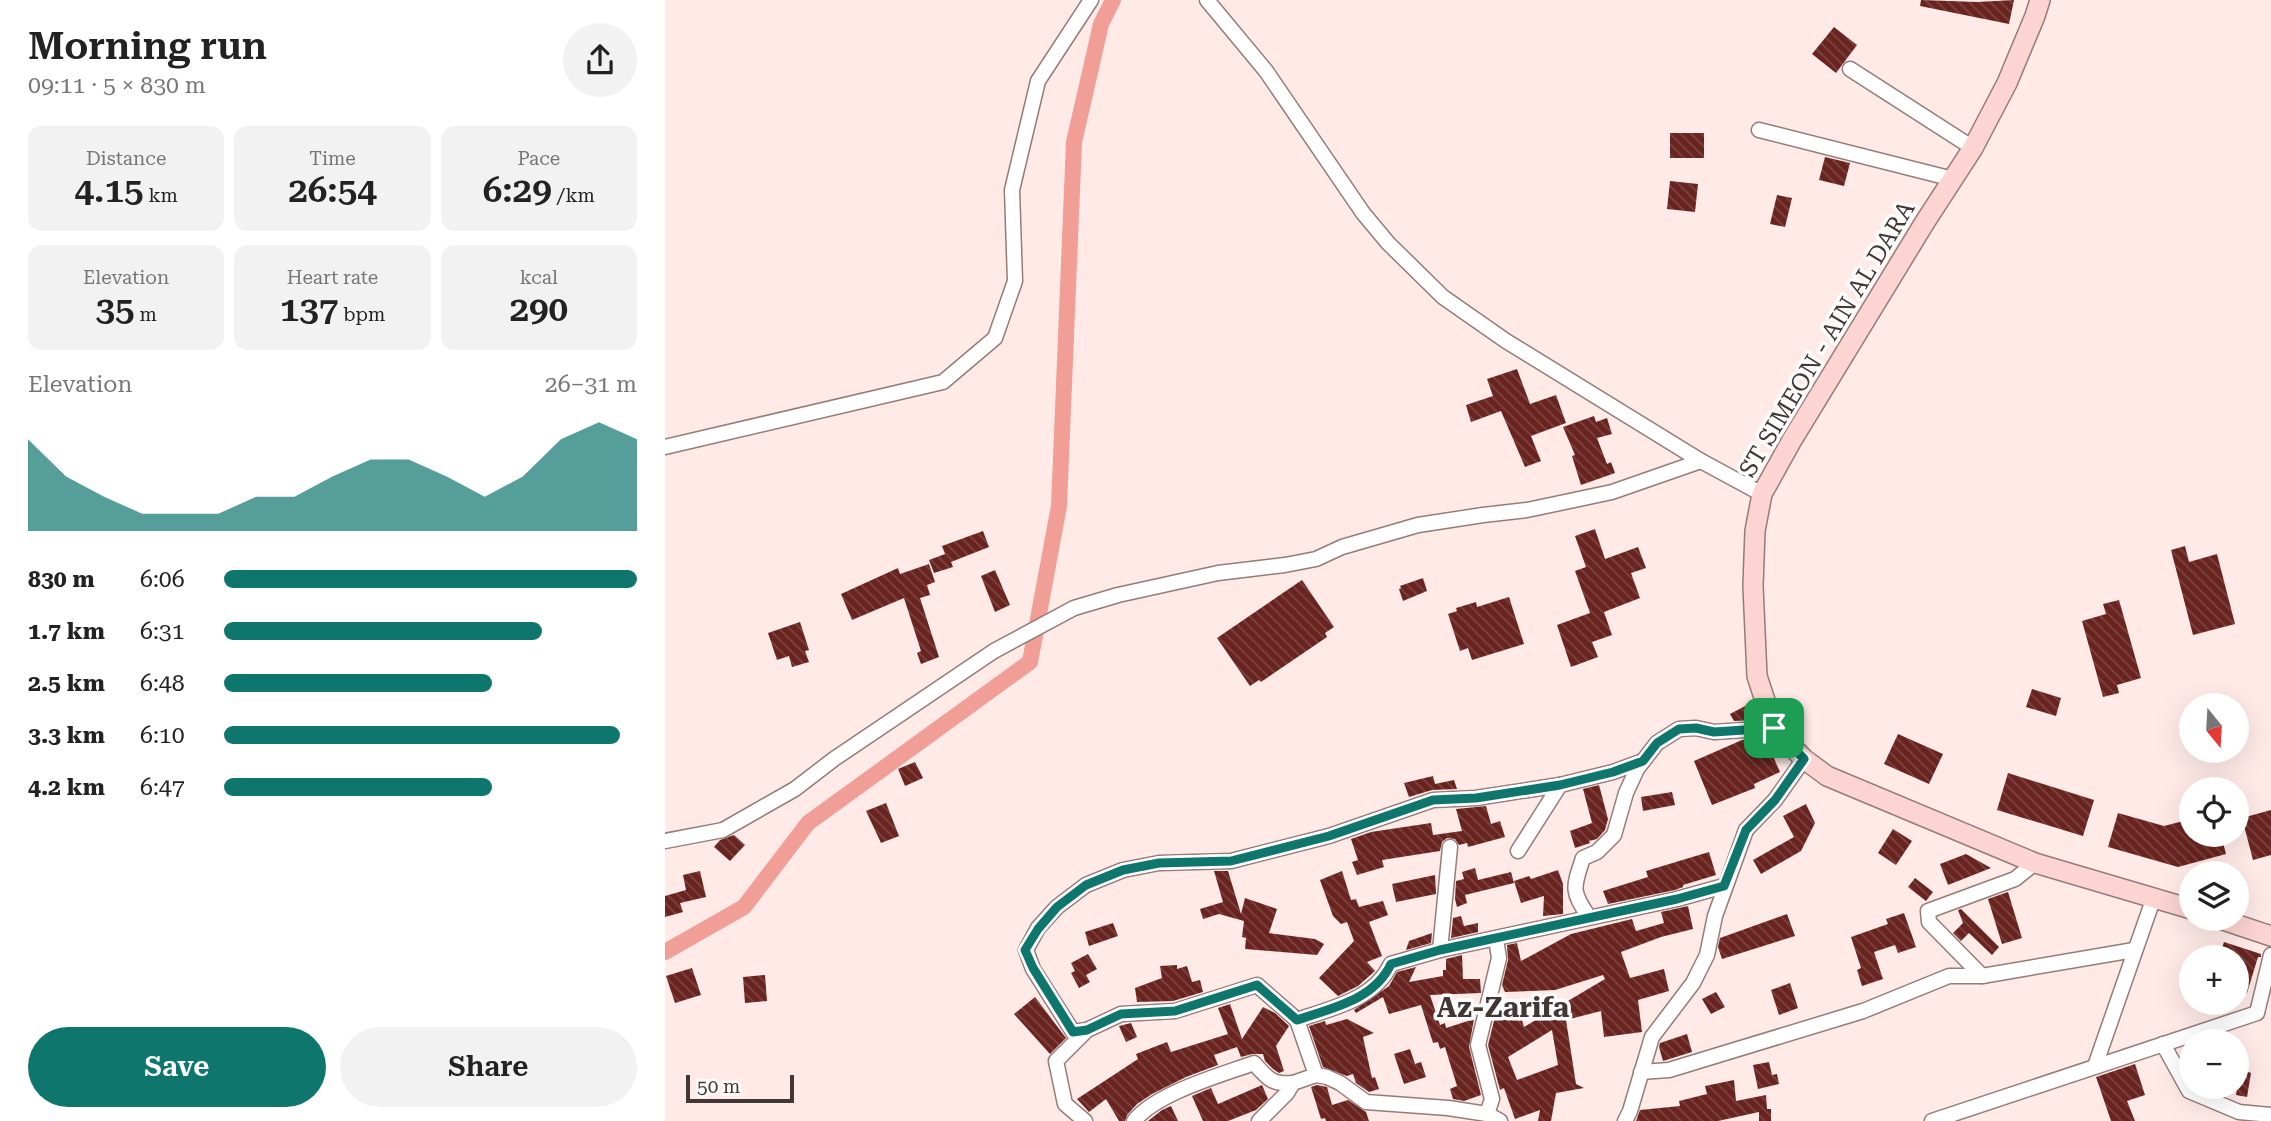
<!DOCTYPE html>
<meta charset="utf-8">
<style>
:root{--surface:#fff;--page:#f2f2f2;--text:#222;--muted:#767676;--accent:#0f766e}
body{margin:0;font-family:"Roboto Serif",serif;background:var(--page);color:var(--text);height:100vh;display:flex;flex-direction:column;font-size:26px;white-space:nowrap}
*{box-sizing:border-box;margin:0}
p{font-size:23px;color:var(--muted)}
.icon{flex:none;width:38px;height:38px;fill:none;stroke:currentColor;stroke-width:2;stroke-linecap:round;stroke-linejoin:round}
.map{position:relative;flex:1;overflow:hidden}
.drawer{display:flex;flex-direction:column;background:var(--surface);width:665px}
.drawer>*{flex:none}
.needle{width:46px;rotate:162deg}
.fabs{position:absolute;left:1514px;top:693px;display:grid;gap:14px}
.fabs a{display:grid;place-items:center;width:70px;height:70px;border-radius:50%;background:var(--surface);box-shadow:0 7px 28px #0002;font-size:35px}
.scale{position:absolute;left:21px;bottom:18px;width:108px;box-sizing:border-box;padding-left:7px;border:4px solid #413735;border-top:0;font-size:19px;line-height:24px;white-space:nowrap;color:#413735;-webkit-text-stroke:5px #fdfdfd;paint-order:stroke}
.pin{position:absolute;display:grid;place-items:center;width:60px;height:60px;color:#fff;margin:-30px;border-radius:14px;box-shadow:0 4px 10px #0006}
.round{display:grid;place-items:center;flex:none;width:74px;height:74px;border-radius:37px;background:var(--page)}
.summary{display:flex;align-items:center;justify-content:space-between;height:119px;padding:0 28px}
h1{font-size:38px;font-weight:600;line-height:52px}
.figures{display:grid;grid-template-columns:repeat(3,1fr);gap:10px;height:119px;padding:7px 28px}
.figures div{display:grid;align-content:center;border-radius:14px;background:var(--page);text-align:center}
.figures b{font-size:35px;font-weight:600}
.figures small{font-size:19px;font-weight:400}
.figures p{font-size:19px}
.chart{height:196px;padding:14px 28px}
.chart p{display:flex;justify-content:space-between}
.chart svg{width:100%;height:126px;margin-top:7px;fill:var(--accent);opacity:.7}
.action{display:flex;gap:14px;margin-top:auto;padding:14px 28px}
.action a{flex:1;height:80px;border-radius:42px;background:var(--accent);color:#fff;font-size:28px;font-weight:600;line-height:80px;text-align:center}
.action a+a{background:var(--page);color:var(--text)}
ul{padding:0 28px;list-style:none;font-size:23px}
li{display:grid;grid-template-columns:112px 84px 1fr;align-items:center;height:52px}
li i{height:18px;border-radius:9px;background:var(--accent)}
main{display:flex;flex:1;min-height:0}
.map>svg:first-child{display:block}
</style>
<main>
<section class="drawer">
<div class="summary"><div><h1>Morning run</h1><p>09:11 · 5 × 830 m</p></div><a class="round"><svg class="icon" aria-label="share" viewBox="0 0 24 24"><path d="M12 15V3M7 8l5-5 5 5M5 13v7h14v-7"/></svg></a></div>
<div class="figures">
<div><p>Distance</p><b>4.15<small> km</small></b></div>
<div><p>Time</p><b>26:54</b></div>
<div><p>Pace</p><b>6:29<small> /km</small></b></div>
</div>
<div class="figures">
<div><p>Elevation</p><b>35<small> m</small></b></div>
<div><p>Heart rate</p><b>137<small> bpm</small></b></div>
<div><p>kcal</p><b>290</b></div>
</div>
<div class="chart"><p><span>Elevation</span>26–31 m</p>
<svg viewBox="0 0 160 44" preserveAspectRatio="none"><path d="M0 44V12L10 25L20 32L30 38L40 38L50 38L60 32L70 32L80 25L90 19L100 19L110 25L120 32L130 25L140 12L150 6L160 12V44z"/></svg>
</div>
<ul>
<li><b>830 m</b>6:06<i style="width:100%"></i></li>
<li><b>1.7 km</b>6:31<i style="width:77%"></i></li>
<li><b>2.5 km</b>6:48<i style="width:65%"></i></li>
<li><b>3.3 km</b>6:10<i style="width:96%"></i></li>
<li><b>4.2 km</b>6:47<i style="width:65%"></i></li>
</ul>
<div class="action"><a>Save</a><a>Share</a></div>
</section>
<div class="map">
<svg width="1606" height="1121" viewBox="0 0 1606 1121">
<defs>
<pattern id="building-back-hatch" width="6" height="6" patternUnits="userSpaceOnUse" patternTransform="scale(1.75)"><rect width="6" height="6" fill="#692420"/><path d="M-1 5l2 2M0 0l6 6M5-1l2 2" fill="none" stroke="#7c4440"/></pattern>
</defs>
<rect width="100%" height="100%" fill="#ffeae8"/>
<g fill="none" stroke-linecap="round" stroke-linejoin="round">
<polyline stroke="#f09e96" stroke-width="16" points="0,952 79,907 143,823 365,662 394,506 409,142 436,24 448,0"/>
</g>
<g fill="url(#building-back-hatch)" fill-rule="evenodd">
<polygon points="1256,0 1312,2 1349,0 1344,24 1255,6"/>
<polygon points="1169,27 1192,45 1171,73 1147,54"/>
<rect x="1005" y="133" width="34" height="25"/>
<polygon points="1160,157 1185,163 1179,186 1154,180"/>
<polygon points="1005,181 1033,184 1030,212 1002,209"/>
<polygon points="1112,195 1127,198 1120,227 1105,224"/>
<polygon points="852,369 865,404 891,395 901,423 866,436 876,461 860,467 836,411 806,422 801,405 828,396 822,379"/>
<polygon points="929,416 931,422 942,418 947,434 932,438 942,464 946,462 950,473 916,485 907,456 910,455 898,427"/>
<polygon points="930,529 940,559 973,547 981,568 966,573 975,598 939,612 947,635 927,642 933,657 906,667 892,625 925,613 910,571 921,567 910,536"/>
<polygon points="318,531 324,547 286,562 288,567 269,573 264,560 280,554 277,546"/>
<polygon points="1520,546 1524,562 1552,554 1570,624 1528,635 1506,550"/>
<polygon points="264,564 270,582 262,585 265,595 255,598 274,657 256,664 252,653 256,651 239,598 187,620 176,594 233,568 235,574"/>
<polygon points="330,570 345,605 330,612 316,576"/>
<polygon points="758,578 762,591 738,601 734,589 736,588 735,586"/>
<polygon points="637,580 669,627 660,633 662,637 596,682 594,680 585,686 552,638"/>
<polygon points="844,597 859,644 807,660 803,648 795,651 783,614 792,611 791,608 811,602 812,607"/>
<polygon points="1454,600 1476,678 1452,685 1454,693 1438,697 1417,621 1441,614 1438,604"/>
<polygon points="135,622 144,650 140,651 144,662 127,667 124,656 112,660 103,633"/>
<polygon points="1367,689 1396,698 1391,716 1361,707"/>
<polygon points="1084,704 1092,720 1069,721 1065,714"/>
<polygon points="1233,734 1278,754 1264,784 1219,764"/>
<polygon points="1100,738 1115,772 1089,784 1090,788 1047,805 1029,761 1077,740"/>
<polygon points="250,762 258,778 240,786 233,769"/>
<polygon points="1343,773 1429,800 1418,836 1332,810"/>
<polygon points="768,776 770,784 789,780 792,789 767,790 744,797 739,783"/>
<polygon points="934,785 943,819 940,830 932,839 924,841 925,843 910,848 905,831 927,823 918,789"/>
<polygon points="1007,792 1010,805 978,811 976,797"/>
<polygon points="221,803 234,836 216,843 201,811"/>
<polygon points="1141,804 1150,823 1136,851 1096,874 1088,860 1129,837 1118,816"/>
<polygon points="821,806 826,824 835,821 840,837 803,847 802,843 794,845 790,839 782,838 777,842 775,851 717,860 719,867 692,875 687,862 693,860 686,839 706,832 766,823 768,835 797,831 791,809"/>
<polygon points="1606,810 1606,855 1588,860 1577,818"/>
<polygon points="1453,813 1499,826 1526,819 1526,835 1556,835 1561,854 1513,867 1443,847"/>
<polygon points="1228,829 1247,841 1231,865 1213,853"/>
<polygon points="69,835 80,845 65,861 49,847 55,840"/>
<polygon points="1044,852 1051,875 1018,885 1018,887 1010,890 943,904 938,891 983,877 981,871"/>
<polygon points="1301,854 1326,868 1283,885 1275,864"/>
<polygon points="810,868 813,880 846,872 849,883 800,895 802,903 792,907 790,899 791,881 799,879 797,872"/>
<polygon points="893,870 898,884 898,914 878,916 879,896 856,903 849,881 864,876 866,879"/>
<polygon points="35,871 41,897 15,903 18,912 0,917 0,896 21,890 18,875"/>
<polygon points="549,871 563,871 576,914 580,898 612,909 604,933 650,939 659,944 652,955 580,949 581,938 577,937 579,921 554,914 538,919 535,909 558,902"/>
<polygon points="677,871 686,900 691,899 694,907 718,901 723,915 704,922 717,956 702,962 710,971 693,986 673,996 654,978 689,941 682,922 676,924 668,916 655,880"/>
<polygon points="770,875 771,894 731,902 727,884"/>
<polygon points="1250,878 1268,892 1261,901 1243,887"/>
<polygon points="1343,892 1357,938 1337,944 1323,899"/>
<path d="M1023,906L1028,929L996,937L956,952L965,978L999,969L1004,991L973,1000L977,1032L939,1037L936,1011L901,1020L911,1084L919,1088L891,1093L886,1121H873L875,1110L850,1119L839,1088L835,1090L823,1045L831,1013L853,1006L859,1027L940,979L938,975L890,990L840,992L837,985L843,960L842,945L852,943L856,961L906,934L967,919L971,931L999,923L996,912ZM887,1030L893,1065L852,1080L843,1057Z"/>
<polygon points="1296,909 1334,947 1327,955 1304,933 1296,941 1288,933 1298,923 1293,910"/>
<polygon points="1239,913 1251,947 1233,953 1230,945 1209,952 1218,979 1197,986 1192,970 1196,968 1186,937 1223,924 1221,919"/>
<polygon points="1122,914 1130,936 1057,959 1053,947 1055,938"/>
<polygon points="796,916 799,926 813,923 813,932 786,938 788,918"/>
<polygon points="448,923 453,936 424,946 420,932"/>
<polygon points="767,933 766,943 741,950 744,941"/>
<polygon points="1559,942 1596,954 1596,957 1593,957 1582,993 1572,996 1572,957 1554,957"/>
<polygon points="423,954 432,969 421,975 425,982 414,988 406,973 410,971 406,963"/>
<polygon points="797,955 798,979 815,979 816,993 765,995 775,1025 780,1023 781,1028 809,1019 804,1047 816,1095 799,1101 788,1099 785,1089 792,1086 780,1047 775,1049 773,1042 768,1043 756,1005 724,1014 718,997 691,1013 689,1010 724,986 732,972 751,967 744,982 778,976 778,970 781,970 781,959"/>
<polygon points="512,965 512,969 522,966 527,982 535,980 538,992 508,1001 472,1002 470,988 497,978 495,966"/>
<polygon points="27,968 36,995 10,1003 1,976"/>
<polygon points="100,975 102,1001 80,1003 78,977"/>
<polygon points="1125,983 1133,1008 1114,1015 1106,990"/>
<polygon points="1051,992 1060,1007 1046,1014 1037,999"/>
<polygon points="370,997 401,1038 385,1054 349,1014"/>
<polygon points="565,1004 577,1039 598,1007 610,1013 624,1026 611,1046 619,1071 614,1073 608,1069 600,1061 598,1054 587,1054 576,1057 572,1047 549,1055 553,1065 521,1077 487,1094 472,1104 462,1115 460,1121 454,1121 441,1099 424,1112 412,1099 473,1059 471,1054 502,1042 506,1052 563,1034 553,1008"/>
<polygon points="682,1019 709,1033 698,1037 707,1078 710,1077 714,1089 704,1092 691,1083 688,1074 682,1076 658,1067 644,1026 660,1021 661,1025"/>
<polygon points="466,1023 472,1037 461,1042 454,1026"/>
<polygon points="1022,1034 1027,1052 998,1061 994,1047 995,1043"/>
<polygon points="745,1049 750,1064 756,1062 761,1077 739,1084 729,1054"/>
<polygon points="1104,1062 1107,1075 1112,1074 1114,1084 1093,1089 1088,1065"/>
<polygon points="1470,1064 1480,1095 1462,1101 1470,1121 1446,1121 1431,1077"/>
<polygon points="1575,1069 1586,1073 1582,1097 1571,1095"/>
<polygon points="1069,1080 1071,1101 1101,1095 1102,1109 1106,1109 1106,1121 1094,1121 1094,1112 1053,1121 971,1121 975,1110 1015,1106 1014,1101 1042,1094 1040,1086"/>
<polygon points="597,1085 603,1099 591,1110 563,1121 538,1121 527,1096 546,1088 553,1104"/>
<polygon points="652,1085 662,1087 667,1105 683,1100 701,1112 704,1121 661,1121 660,1118 656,1119 646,1087"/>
<polygon points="506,1106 513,1121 483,1121 497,1110"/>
</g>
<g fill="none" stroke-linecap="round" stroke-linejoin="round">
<g stroke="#937c7a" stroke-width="17">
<g id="minor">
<polyline points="542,0 601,71 698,213 723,243 778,297 841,341 1036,461 1097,494"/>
<polyline points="1185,69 1308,148"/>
<polyline points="1094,130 1288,179"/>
<polyline points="0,447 278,382 330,338 350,281 347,190 373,81 426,0"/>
<polyline points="0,841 58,830 130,789 169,759 329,651 409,608 453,595 553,573 620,565 651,559 677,547 753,525 818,515 862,510 947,492 1036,461"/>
<polyline points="853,851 895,785"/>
<path d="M924,917C906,891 908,888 918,858L932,852L949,835L961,793L972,769L992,743L1014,729L1031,728L1049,732L1109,728"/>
<polyline points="775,950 785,847"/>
<polyline points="1317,976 1264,922 1263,911 1350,879 1370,863"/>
<path d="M632,1020C667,1008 709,1000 726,964L775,950L1012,899L1059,886"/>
<polyline points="422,1030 408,1032 368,969 361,950 373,928 392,907 421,885 458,870 494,863 566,861 664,836 768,800 811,798 895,785 948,772 978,761"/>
<polyline points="1498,1044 1524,1091 1574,1112 1606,1115"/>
<polyline points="1430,1066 1489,897"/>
<polyline points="976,1072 1004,1070 1198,1011 1284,976 1317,976 1469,950"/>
<polyline points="628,1083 651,1075 662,1077 675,1083 701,1102 783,1108 822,1114 835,1121"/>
<polyline points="822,1114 827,1099 813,1045 834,958 831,939"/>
<polyline points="420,1121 400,1104 391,1061 422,1030 456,1014 510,1011 592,985 632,1020 651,1075"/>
<path d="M469,1121C491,1093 556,1075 589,1063C602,1078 607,1085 628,1083L622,1093L594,1121"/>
<polyline points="960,1121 965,1111 987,1037 1028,983 1042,955 1050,916 1081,830 1110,800 1139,759"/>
<polyline points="1267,1121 1592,1013 1606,955"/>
</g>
</g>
<g stroke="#937c7a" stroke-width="22">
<g id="secondary">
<polyline points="1375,0 1370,16 1342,83 1308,148 1260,222 1127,440 1097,494 1090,531 1088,586 1092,676 1109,728 1139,759 1162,776 1370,863 1526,909"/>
<polyline points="1555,919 1606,936"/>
</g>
</g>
<use href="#minor" stroke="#fff" stroke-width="14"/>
<use href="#secondary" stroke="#fcd4d1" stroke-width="19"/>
</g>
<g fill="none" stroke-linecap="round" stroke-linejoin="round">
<g stroke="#fff" stroke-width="14">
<path id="route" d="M1031,728L1049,732L1109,728L1139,759L1110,800L1081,830L1059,886L1012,899L775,950L726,964C709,1000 667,1008 632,1020L592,985L510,1011L456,1014L422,1030L408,1032L368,968L360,950L373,929L392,907L421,885L458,870L494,863L566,861L664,836L768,800L811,798L895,785L948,772L978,761L992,743L1014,729Z"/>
</g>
<use href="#route" stroke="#0f766e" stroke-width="9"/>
</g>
<g text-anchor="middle" stroke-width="7" stroke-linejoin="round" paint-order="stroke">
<g font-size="24" fill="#413735" stroke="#fdfdfd">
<text transform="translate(1162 339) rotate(-59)" y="8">ST SIMEON - AIN AL DARA</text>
</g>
<g font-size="28" font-weight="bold" fill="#413735" stroke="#fdfdfd">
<text x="838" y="1017">Az-Zarifa</text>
</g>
</g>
</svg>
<div class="fabs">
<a><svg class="needle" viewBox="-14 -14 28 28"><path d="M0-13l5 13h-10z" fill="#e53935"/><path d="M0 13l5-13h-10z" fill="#767676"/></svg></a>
<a><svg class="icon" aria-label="locate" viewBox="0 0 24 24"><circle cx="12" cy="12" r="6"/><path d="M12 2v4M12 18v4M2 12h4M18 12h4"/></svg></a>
<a><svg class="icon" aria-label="layers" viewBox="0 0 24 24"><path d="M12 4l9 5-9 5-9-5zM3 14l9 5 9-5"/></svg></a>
<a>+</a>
<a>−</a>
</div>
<div class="scale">50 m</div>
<div class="pin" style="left:1109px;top:728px;background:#1e9e55"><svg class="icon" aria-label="arrive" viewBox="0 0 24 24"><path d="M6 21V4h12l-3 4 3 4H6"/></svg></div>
</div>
</main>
